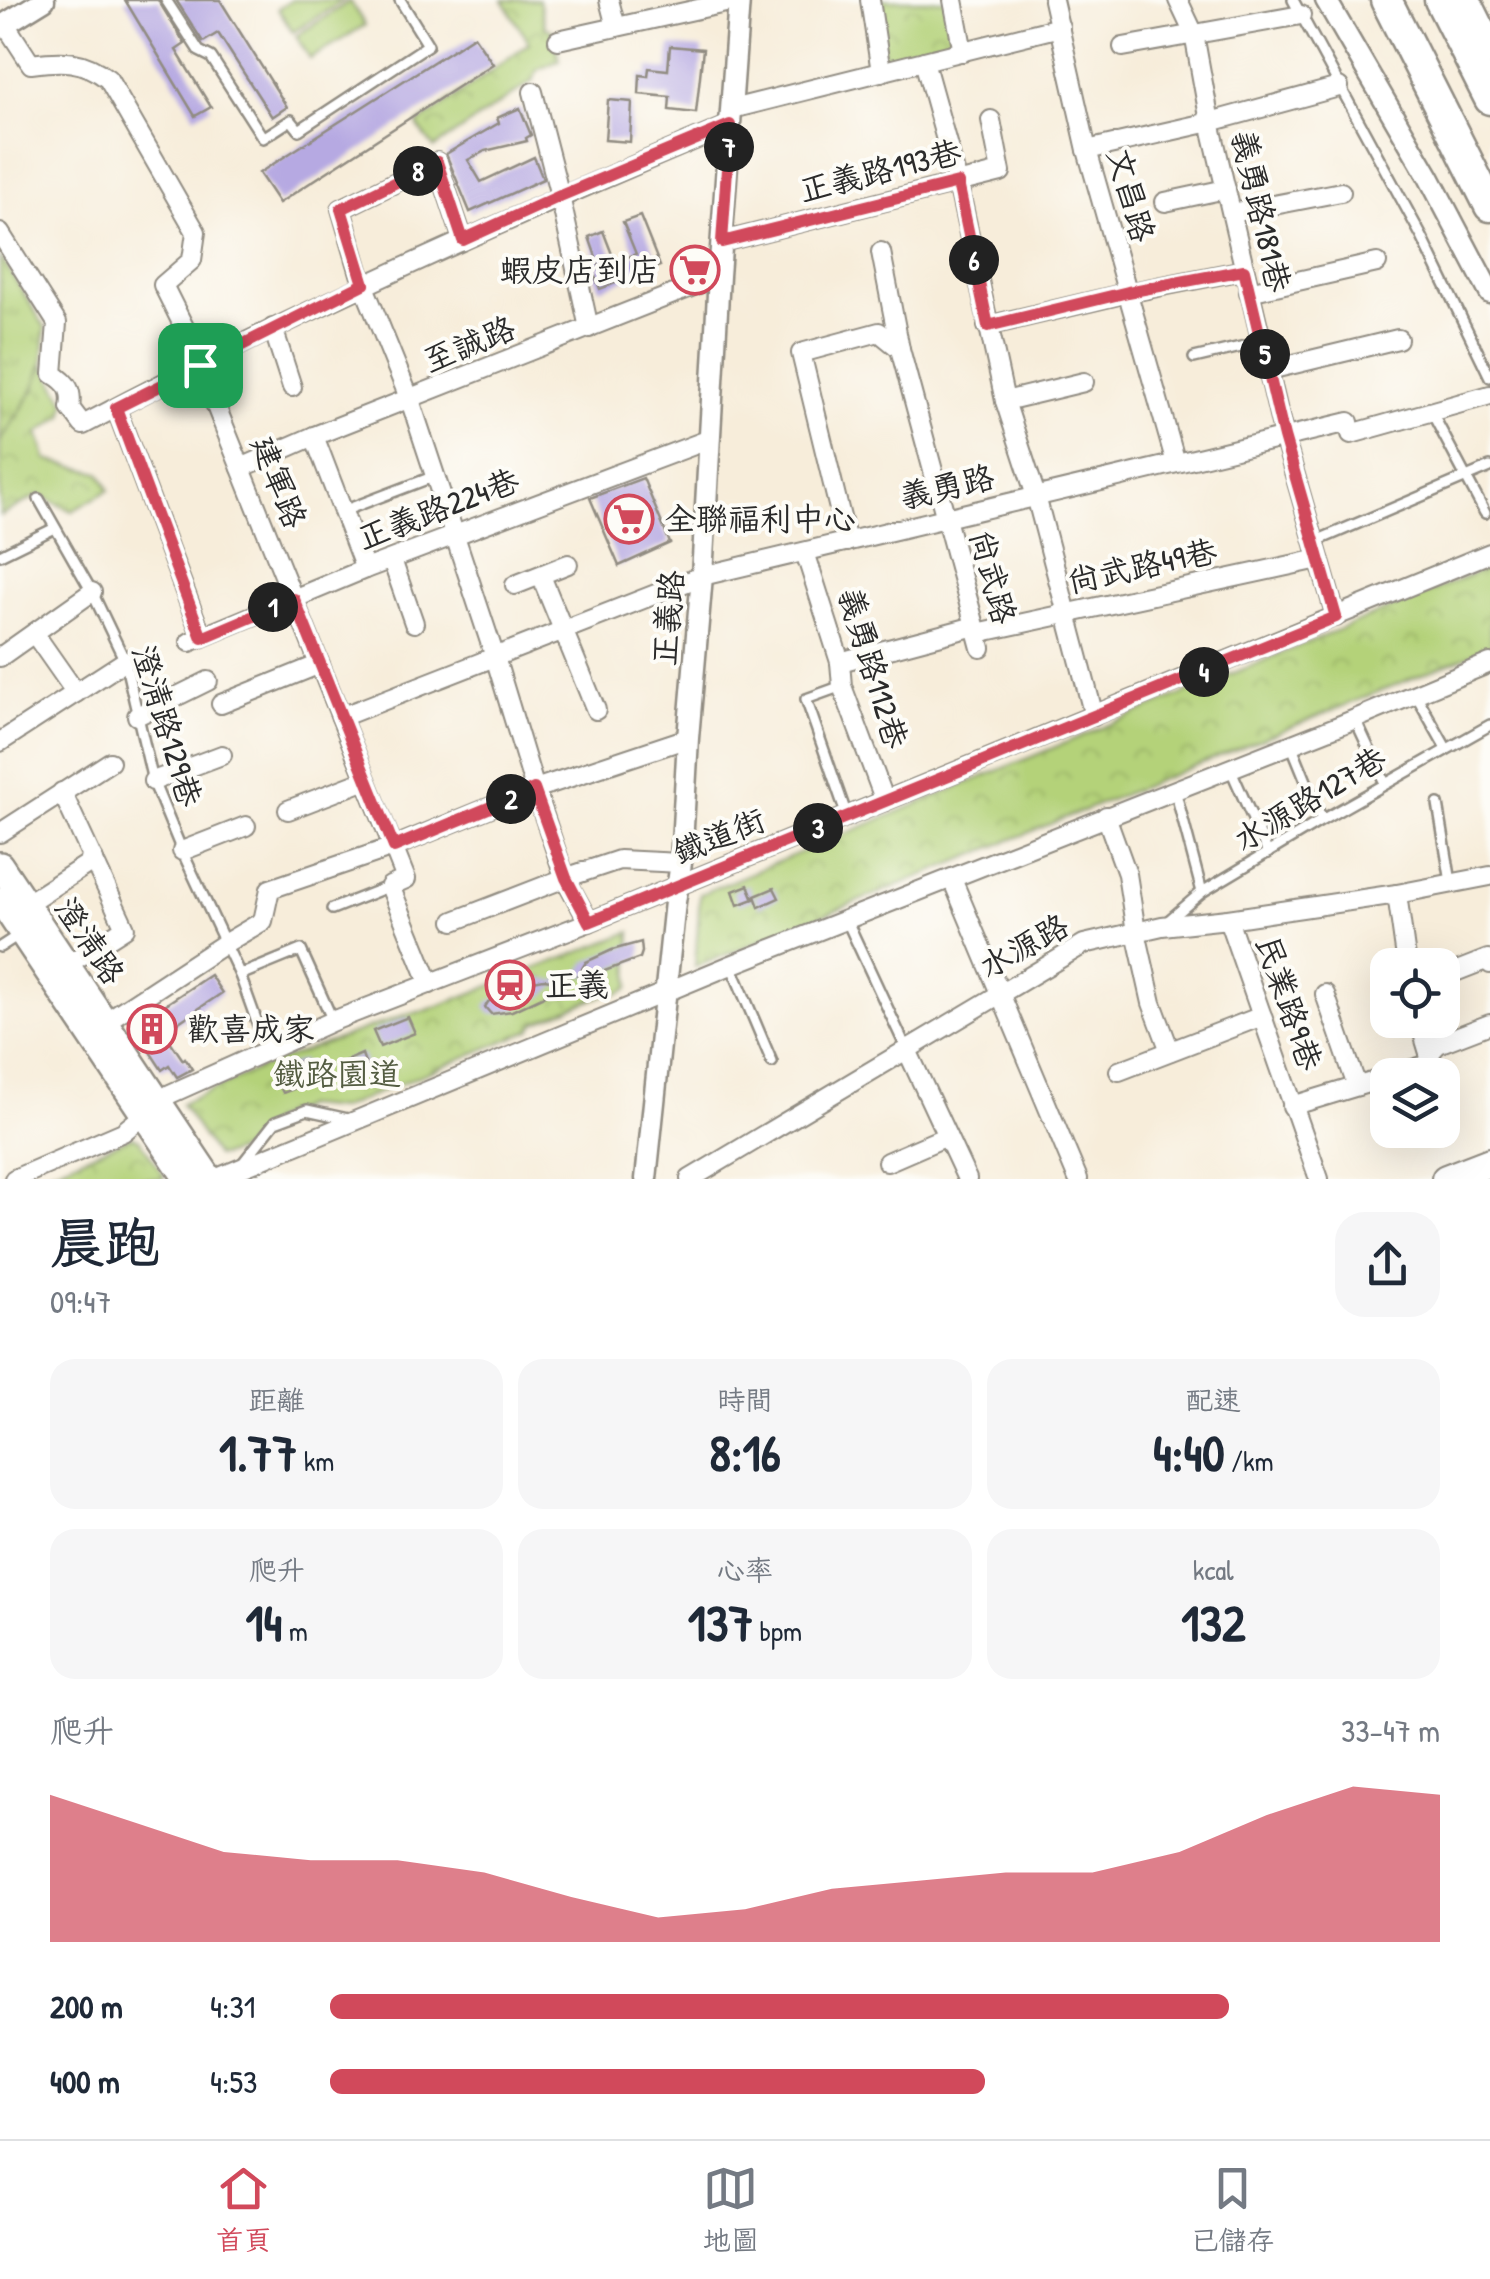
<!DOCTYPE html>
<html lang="zh-TW">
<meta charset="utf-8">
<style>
:root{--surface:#fff;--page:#f6f6f7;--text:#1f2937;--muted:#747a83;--line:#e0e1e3;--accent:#d1495b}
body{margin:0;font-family:"Patrick Hand","LXGW WenKai TC",sans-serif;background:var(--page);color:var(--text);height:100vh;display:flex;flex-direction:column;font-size:38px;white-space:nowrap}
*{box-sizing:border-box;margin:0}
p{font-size:32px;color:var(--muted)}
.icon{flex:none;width:55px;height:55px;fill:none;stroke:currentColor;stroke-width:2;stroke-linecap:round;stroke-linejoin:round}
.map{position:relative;height:1179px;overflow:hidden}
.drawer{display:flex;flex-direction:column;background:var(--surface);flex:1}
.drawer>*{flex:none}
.fabs{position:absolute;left:1370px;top:948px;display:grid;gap:20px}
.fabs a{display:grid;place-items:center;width:90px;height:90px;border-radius:20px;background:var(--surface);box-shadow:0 10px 40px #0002;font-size:50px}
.pin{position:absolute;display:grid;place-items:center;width:85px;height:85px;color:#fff;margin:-42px;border-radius:20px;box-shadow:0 5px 15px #0006}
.km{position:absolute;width:50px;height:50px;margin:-25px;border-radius:50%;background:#222;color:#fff;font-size:28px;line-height:50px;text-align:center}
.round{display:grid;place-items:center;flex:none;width:105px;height:105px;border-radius:30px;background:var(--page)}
.headline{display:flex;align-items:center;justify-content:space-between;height:170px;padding:0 50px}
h1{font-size:55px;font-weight:700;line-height:75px}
.metrics{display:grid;grid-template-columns:repeat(3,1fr);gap:15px;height:170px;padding:10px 50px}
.metrics div{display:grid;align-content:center;border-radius:25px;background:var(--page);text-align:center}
.metrics b{font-size:50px;font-weight:700}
.metrics small{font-size:28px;font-weight:400}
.metrics p{font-size:28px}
.chart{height:280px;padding:20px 50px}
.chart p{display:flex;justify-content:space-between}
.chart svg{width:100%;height:180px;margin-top:10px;fill:var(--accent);opacity:.7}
ul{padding:0 50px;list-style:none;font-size:32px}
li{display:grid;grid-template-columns:160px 120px 1fr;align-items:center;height:75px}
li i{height:25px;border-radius:12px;background:var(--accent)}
.tabs{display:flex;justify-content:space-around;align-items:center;height:140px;border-top:2px solid var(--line);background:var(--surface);font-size:28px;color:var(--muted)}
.tabs a{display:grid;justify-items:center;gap:5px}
.tabs .on{color:var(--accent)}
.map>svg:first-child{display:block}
</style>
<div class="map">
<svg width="1490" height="1179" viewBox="0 0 1490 1179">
<defs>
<pattern id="grass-tufts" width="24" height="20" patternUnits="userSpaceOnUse" patternTransform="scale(2.5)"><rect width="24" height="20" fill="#b4d279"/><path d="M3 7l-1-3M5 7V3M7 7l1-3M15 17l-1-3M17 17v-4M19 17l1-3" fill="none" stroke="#9bb469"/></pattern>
<pattern id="park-crowns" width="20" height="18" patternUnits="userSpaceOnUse" patternTransform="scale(2.5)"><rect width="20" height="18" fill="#b4d279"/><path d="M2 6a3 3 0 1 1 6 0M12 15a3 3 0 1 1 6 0" fill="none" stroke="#9bb469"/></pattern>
</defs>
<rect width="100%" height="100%" fill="#fdfcf7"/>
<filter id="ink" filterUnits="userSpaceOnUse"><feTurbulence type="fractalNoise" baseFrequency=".01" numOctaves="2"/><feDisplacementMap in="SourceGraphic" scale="20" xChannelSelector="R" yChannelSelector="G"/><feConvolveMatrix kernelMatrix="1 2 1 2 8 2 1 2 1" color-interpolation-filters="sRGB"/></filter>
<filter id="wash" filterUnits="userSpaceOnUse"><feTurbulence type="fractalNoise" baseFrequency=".0048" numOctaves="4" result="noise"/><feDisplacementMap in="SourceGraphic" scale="40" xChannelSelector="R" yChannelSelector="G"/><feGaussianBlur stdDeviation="2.25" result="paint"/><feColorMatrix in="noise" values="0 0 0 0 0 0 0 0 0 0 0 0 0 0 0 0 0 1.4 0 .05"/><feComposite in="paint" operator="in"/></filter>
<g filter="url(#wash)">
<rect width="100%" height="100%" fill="#f7edda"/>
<polygon fill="url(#grass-tufts)" stroke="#707e52" stroke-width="2.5" points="0,256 45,327 43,363 33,391 0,442"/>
<g fill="url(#park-crowns)" stroke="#707e52" stroke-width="2.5">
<polygon points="503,0 539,0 545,28 551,29 560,60 537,70 533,81 434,148 417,125 529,43"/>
<polygon points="877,0 946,0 955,45 884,62"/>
<polygon points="43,363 66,403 63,416 38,433 47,460 100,473 109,490 72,511 39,495 0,516 0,442 33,391"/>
<polygon points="1490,567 1490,647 695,967 700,894"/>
<polygon points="631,932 629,988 618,994 611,992 535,1023 531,1030 339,1109 304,1106 271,1121 243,1149 222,1156 216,1156 181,1104 272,1063 408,1014 425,1011"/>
<polygon points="133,1136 140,1140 164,1176 162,1179 32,1179"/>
</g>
<g fill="#b4d279" stroke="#707e52" stroke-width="2.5">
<polygon points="292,0 344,0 293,32 278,9"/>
<polygon points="350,1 365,25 310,59 296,36"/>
</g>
<g id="blocks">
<g fill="#b6a9e2">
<polygon points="125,0 158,0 185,44 176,50 211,107 195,116"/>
<polygon points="176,0 220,0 287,107 272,117 218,33 203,42"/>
<polygon points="474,36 493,64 279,203 259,173"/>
<polygon points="670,46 703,49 696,113 669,110 670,97 639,94 640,75 648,76 649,68 668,70"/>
<polygon points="608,100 632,102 630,142 605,140"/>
<polygon points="520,108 531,135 526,138 527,141 485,151 468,160 481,182 534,157 543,179 470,212 446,154 499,123 497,118"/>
<polygon points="640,216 660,266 600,289 593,271 600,268 589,237 603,231 615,262 636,254 623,222"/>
<polygon points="643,478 670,543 619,566 590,498"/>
<polygon points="748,885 754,899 738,905 733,891"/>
<polygon points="774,888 779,898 759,907 755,896"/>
<polygon points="641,942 642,952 640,958 591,976 578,975 586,962 612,950"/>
<polygon points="567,973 571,984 561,988 559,984 542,997 512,1011 491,1014 485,1007 488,1002 528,982 544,979 558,981 560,975"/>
<polygon points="210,975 222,993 164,1032 183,1060 185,1058 192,1069 177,1077 169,1065 162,1070 133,1026"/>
<polygon points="408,1017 415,1033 380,1047 373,1031"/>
<polygon points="362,1054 366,1066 347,1073 343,1062"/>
<polygon points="302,1060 312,1082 283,1093 273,1072"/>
</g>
</g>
</g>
<g filter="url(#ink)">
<use href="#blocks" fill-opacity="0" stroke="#918c82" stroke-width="2.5"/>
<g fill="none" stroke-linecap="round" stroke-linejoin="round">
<g stroke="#918c82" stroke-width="14">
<g id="service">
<polyline points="166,0 199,51 211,57 263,138 291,120 299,130 428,45 400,0"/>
<polyline points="1293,0 1422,237 1490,377"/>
<polyline points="1194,358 1262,342"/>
<polyline points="1432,413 1485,513"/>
<polyline points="39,499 92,592 125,661 153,781 182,851 240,975 267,1050"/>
<polyline points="343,511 435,476"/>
<polyline points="1314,542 1490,467"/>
<polyline points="0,555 55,528"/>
<polyline points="842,686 806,699 847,816"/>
<polyline points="1415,693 1446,748"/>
<polyline points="1355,719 1385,783"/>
<polyline points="1291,744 1322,820"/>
<polyline points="1231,770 1268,853"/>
<polyline points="1175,790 1202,892"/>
<polyline points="1438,804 1451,882"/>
<polyline points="332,909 390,886"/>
<polyline points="847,921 907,1050"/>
<polyline points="1168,921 1202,892 1322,820 1490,725"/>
<polyline points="0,947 20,934"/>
<polyline points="731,965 772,1062"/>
<polyline points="240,975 301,950 333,1021"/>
<polyline points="242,1164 275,1122 307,1110 348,1119"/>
</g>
</g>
<g stroke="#918c82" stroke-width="22">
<g id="minor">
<polyline points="609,0 616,27"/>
<polyline points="870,0 881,72"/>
<polyline points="953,0 963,52"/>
<polyline points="1053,0 1087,150 1176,463"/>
<polyline points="1178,0 1194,34 1210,122 1284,437 1336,617"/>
<path d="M5,24L31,64C62,60 82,59 108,79L196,232L192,260L163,285L185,329L406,879L390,886L430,984"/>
<polyline points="558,40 739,0"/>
<polyline points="1123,47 1301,15"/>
<polyline points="924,61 958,183 1005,401 1036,496 1094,716"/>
<polyline points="533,92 560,196 589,328"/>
<polyline points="732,109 1060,27"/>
<polyline points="1087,150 1210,122 1339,87"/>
<polyline points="1165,202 1226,189"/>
<polyline points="1232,213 1341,192"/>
<path d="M0,233L57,323L53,374C68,383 73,391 70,408L83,425C294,313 511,217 730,125"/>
<polyline points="463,240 437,162 341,209 363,284 410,400 495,657 535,789 565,878 589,922"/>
<polyline points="722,242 1001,172 991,120"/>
<polyline points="881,252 900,349 981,648"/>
<polyline points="1249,292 1377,263"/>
<polyline points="987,326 1127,293 1244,270"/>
<polyline points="273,328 292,387"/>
<polyline points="1269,370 1398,339"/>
<polyline points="1005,401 1084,382"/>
<polyline points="116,408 202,637"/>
<polyline points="314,436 365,569"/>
<polyline points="241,468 314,436 719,276"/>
<polyline points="847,542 801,353 879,332 900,349"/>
<polyline points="805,552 840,662 842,686 885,801"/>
<polyline points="392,560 414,623"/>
<polyline points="541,576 596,710"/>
<polyline points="515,585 568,564"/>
<polyline points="34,633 76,693"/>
<polyline points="977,633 1319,559"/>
<polyline points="190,642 365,569 710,439"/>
<polyline points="0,657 92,592"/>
<polyline points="840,662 975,626"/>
<polyline points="221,704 320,664"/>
<polyline points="137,716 208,681"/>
<polyline points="341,717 702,576 1349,422 1351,434 1490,395"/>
<polyline points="0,742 125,661"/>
<polyline points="153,781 222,755"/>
<polyline points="62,792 125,928 67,965"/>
<polyline points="288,810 366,780"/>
<polyline points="1106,816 1127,874 1136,932 1152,1003 1170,1051"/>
<polyline points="0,833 110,762"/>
<polyline points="182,851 246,826"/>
<polyline points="952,879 1078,1179"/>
<polyline points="1397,894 1407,965"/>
<polyline points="26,904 94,860"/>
<polyline points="1228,919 1319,1179"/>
<polyline points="454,921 565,878 619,860 681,863"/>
<polyline points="1442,977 1488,959 1490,964"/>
<polyline points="1325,994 1357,1086"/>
<polyline points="105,1022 224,944 263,921 270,889 393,847 535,789 688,738"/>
<polyline points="907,1050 967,1179"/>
<polyline points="1429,1054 1438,1044 1490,1024"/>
<polyline points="1119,1071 1262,1016"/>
<polyline points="1393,1075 1432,1063 1419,1020"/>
<polyline points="1292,1106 1388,1077"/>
<polyline points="887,1162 947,1136"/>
<polyline points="14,1179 123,1132 170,1094 333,1021 589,922 1490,553"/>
<polyline points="215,1179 731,965 1343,724 1490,663"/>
<polyline points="690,1179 1084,944 1162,926 1228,919 1397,894 1490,876"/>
</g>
</g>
<g stroke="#918c82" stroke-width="25">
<g id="tertiary">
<polyline points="1326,0 1429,177 1490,293"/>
<polyline points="0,27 44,0"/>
<polyline points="646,1179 675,902 681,863 688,738 702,576 719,276 739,0"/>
</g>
</g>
<g stroke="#918c82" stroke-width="30">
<g id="secondary">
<polyline points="0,865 210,1179"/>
<polyline points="0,900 187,1179"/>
</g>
</g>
<g stroke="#918c82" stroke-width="32">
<polyline id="primary" points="1446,1179 1490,1162"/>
</g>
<g stroke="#918c82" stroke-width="35">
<g id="motorway">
<polyline points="1386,0 1490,206"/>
<polyline points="1440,0 1490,99"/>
<polyline points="1465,0 1490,50"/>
</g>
</g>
<use href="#service" stroke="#fff" stroke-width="9"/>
<use href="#minor" stroke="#fff" stroke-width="18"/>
<use href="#tertiary" stroke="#fff" stroke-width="20"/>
<use href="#secondary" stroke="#fff" stroke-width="25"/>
<use href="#primary" stroke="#fff" stroke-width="28"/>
<use href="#motorway" stroke="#fff" stroke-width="30"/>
</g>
</g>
<g fill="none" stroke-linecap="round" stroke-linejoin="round" filter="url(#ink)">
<g stroke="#fff" stroke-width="20">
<polygon id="route" points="730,125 722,242 958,183 988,326 1128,292 1244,270 1284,437 1336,617 589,922 566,878 534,789 394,847 294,599 202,638 116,408 364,284 341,209 437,162 463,240 560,196"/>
</g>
<use href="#route" stroke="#d1495b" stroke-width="12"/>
</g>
<defs>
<g id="supermarket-ring" transform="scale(2.5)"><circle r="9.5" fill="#fdfcf7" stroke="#d1495b" stroke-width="1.5"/><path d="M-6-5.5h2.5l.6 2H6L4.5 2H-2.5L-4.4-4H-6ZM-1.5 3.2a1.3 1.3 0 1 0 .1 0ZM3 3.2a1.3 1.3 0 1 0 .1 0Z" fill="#d1495b"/></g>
<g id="station-ring" transform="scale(2.5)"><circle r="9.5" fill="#fdfcf7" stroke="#d1495b" stroke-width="1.5"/><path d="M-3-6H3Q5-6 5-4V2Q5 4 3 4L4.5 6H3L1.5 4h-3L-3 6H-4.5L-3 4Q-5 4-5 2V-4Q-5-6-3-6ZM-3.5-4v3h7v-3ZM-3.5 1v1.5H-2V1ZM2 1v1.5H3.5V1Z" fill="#d1495b"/></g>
<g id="building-ring" transform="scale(2.5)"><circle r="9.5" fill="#fdfcf7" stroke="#d1495b" stroke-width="1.5"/><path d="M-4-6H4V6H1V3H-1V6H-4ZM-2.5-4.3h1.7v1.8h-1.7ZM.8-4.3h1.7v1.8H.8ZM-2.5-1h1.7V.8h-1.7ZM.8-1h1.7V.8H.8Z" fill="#d1495b"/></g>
</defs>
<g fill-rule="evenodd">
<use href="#supermarket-ring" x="695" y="270"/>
<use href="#supermarket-ring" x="629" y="519"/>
<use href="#station-ring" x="510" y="985"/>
<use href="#building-ring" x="152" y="1029"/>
</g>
<g text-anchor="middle" stroke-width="8" stroke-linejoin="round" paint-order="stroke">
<g font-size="32" fill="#2b2b2b" stroke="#fdfcf7">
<text transform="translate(880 171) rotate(-14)" y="11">正義路193巷</text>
<text transform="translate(1131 195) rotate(74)" y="11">文昌路</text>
<text transform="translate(1261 211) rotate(77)" y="11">義勇路181巷</text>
<text transform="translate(469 344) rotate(-22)" y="11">至誠路</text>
<text transform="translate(279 482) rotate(68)" y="11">建軍路</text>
<text transform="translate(947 487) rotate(-13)" y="11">義勇路</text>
<text transform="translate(438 509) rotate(-21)" y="11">正義路224巷</text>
<text transform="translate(1142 566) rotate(-12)" y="11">尚武路49巷</text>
<text transform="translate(993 577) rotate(75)" y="11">尚武路</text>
<text transform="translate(668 618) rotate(-85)" y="11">正義路</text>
<text transform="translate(873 668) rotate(73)" y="11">義勇路112巷</text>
<text transform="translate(167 726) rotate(73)" y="11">澄清路129巷</text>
<text transform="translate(1310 799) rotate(-31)" y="11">水源路127巷</text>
<text transform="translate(719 836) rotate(-22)" y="11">鐵道街</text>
<text transform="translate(90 941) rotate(56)" y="11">澄清路</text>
<text transform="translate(1024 946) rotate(-29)" y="11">水源路</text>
<text transform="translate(1289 1003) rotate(71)" y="11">民業路9巷</text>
</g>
<g font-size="32" fill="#2b2b2b" stroke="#fdfcf7" text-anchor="start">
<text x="660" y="281" text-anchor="end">蝦皮店到店</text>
<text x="664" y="530">全聯福利中心</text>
<text x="545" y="996">正義</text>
<text x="187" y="1040">歡喜成家</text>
</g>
<g font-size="32" fill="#545d42" stroke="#fdfcf7">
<text x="337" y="1085">鐵路園道</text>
</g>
</g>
</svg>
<div class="fabs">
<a><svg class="icon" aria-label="locate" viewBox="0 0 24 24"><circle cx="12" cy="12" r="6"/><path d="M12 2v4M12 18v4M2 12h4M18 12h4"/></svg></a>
<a><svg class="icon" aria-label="layers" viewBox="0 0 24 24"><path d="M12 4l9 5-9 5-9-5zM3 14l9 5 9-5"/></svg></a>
</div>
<div class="pin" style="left:200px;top:365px;background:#1e9e55"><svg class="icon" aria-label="arrive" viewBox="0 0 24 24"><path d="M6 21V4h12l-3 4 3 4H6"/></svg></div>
<b class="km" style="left:273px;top:607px">1</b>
<b class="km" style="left:511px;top:799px">2</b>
<b class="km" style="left:818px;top:828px">3</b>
<b class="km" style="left:1204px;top:672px">4</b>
<b class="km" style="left:1265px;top:354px">5</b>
<b class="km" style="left:974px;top:260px">6</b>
<b class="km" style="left:729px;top:147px">7</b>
<b class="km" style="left:418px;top:171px">8</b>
</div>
<section class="drawer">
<div class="headline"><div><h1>晨跑</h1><p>09:47</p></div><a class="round"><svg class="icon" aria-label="share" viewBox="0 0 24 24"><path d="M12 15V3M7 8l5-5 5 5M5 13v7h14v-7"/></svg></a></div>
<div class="metrics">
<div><p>距離</p><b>1.77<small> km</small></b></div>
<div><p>時間</p><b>8:16</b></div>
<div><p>配速</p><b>4:40<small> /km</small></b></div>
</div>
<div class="metrics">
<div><p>爬升</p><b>14<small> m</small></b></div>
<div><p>心率</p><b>137<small> bpm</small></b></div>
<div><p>kcal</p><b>132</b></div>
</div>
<div class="chart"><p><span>爬升</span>33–47 m</p>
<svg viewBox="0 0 160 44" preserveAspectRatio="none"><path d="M0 44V8L10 15L20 22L30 24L40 24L50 27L60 33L70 38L80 36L90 31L100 29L110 27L120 27L130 22L140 13L150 6L160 8V44z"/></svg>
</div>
<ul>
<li><b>200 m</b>4:31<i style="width:81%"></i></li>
<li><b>400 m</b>4:53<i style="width:59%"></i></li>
</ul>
</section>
<nav class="tabs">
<a class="on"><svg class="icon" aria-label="home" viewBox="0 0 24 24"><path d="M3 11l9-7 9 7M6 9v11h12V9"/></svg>首頁</a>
<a><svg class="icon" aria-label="map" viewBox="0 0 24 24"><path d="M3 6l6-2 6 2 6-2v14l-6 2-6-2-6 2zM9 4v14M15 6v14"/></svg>地圖</a>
<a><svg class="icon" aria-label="saved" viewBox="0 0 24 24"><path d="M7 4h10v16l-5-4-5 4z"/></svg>已儲存</a>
</nav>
